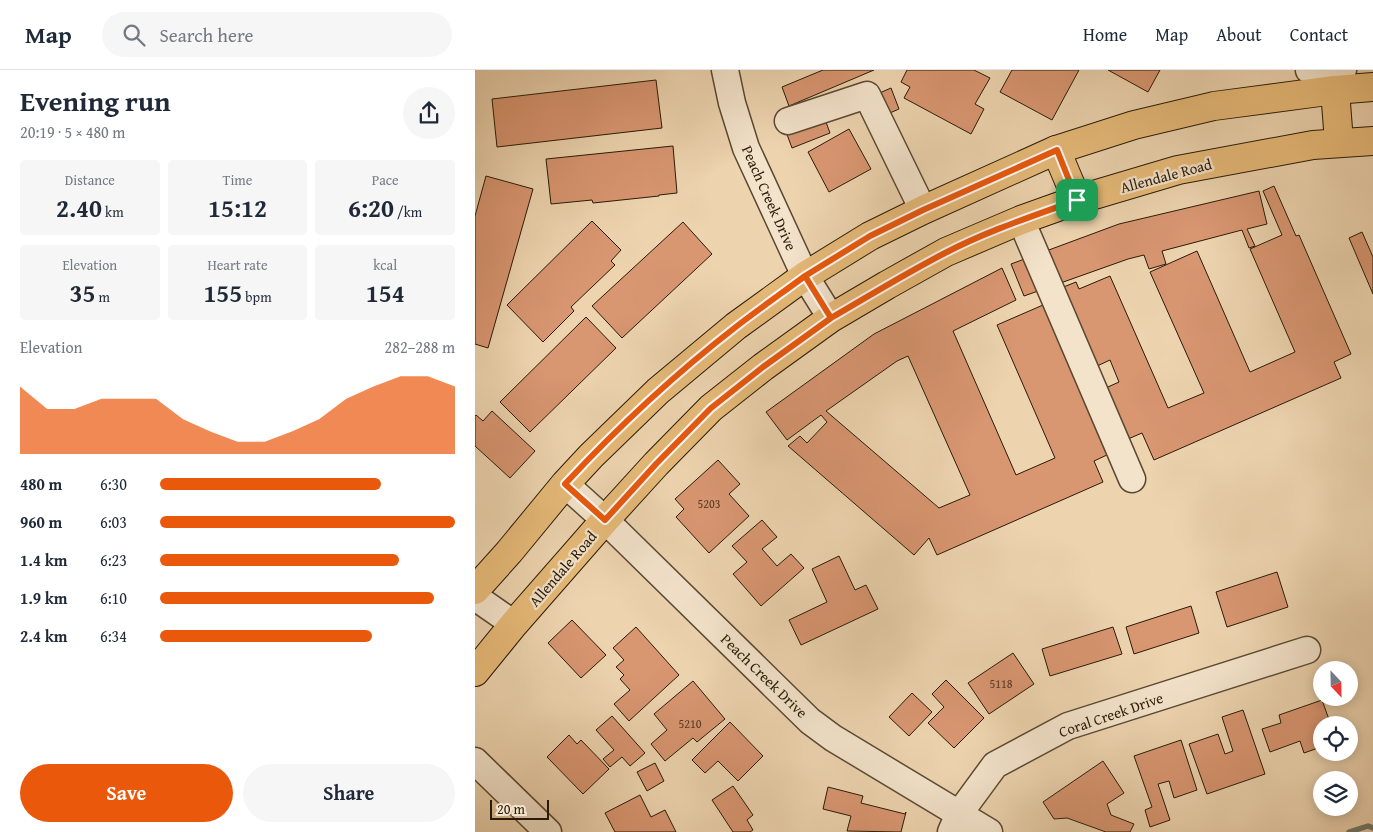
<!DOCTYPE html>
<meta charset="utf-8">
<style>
:root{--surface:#fff;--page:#f6f6f7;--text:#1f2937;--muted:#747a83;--line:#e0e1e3;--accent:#ea580c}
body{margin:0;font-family:"Gentium Book Plus",serif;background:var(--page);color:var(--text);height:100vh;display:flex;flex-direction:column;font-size:19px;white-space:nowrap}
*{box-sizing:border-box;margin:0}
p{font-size:16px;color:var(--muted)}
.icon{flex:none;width:28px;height:28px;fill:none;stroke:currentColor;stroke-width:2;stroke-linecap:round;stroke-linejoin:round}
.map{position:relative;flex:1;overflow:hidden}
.details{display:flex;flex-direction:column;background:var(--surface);width:475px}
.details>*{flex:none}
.needle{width:32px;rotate:158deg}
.fabs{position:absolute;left:838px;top:591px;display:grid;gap:10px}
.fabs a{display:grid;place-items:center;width:45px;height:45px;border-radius:50%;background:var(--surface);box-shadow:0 2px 12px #0003;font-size:25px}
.scale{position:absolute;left:15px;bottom:12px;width:59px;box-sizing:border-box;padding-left:5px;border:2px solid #291b07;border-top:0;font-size:14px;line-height:18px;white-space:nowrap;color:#291b07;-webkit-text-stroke:4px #f3e3cb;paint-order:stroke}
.pin{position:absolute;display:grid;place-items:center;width:42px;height:42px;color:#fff;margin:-21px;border-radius:10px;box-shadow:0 2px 8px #0006}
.round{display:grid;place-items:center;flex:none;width:52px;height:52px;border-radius:26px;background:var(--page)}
.overview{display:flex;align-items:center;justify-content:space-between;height:85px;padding:0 20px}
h1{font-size:28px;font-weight:700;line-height:38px}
.stats{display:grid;grid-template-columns:repeat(3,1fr);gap:8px;height:85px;padding:5px 20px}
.stats div{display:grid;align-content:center;border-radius:5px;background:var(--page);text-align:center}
.stats b{font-size:25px;font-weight:700}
.stats small{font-size:14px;font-weight:400}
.stats p{font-size:14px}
.chart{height:140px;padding:10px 20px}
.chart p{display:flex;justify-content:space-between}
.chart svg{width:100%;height:90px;margin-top:5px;fill:var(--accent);opacity:.7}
.primary-button{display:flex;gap:10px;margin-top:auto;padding:10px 20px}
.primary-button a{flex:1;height:58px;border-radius:30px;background:var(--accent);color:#fff;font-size:20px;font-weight:700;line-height:58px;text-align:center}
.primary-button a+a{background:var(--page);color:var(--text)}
ul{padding:0 20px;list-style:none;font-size:16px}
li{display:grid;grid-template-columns:80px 60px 1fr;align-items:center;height:38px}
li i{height:12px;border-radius:6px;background:var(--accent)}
header{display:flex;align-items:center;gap:30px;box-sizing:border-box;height:70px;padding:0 25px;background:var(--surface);border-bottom:1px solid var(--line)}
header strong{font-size:24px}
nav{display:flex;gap:28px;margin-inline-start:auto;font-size:18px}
.search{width:350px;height:45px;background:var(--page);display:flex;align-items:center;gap:12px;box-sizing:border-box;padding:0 18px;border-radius:28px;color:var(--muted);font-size:19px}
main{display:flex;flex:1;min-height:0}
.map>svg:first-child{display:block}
</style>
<header>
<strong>Map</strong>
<div class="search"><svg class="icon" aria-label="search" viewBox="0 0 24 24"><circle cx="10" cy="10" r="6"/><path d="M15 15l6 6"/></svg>Search here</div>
<nav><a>Home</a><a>Map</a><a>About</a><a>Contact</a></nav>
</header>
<main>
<section class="details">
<div class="overview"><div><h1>Evening run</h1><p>20:19 · 5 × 480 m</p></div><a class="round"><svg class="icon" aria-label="share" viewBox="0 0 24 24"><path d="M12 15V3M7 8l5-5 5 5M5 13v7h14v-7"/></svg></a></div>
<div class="stats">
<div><p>Distance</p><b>2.40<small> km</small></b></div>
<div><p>Time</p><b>15:12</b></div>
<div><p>Pace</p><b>6:20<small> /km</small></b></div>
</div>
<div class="stats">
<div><p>Elevation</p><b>35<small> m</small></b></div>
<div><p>Heart rate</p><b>155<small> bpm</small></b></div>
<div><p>kcal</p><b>154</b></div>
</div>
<div class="chart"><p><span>Elevation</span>282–288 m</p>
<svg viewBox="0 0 160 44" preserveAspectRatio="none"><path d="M0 44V11L10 22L20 22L30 17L40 17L50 17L60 27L70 33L80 38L90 38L100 33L110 27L120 17L130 11L140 6L150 6L160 11V44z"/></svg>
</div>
<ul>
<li><b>480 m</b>6:30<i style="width:75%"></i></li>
<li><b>960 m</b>6:03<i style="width:100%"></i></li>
<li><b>1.4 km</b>6:23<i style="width:81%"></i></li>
<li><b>1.9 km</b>6:10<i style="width:93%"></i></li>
<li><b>2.4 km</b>6:34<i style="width:72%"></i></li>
</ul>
<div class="primary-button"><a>Save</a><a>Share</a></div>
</section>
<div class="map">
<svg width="898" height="762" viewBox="0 0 898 762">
<rect width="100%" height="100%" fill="#edd4af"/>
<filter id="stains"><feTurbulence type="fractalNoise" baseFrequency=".004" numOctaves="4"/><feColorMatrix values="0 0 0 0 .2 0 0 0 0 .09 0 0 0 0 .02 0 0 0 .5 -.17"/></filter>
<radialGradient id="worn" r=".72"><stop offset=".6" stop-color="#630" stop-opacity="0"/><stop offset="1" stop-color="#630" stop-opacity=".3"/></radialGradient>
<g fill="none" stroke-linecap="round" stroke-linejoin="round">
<polyline stroke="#6d796e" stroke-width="5.5" points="874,762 893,756 898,758"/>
</g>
<g fill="#d89671" stroke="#291b07" fill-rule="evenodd">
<polygon points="348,0 399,0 314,36 307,17"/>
<polygon points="432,0 499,0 515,8 500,34 509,39 496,64 429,28 435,17 426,12"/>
<polygon points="537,0 604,0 577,50 525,22"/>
<polygon points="633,0 685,0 673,22"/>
<polygon points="181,10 187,58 22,77 17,29"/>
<polygon points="416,18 424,39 408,46 400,25"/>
<polygon points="348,44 355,63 317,78 310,59"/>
<polygon points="374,59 396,99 354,122 333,82"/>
<polygon points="198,76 202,123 184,125 184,126 118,133 117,130 76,134 71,89"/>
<polygon points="11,106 58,119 13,278 0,274 0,146"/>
<polygon points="799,116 821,166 824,165 876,284 859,292 866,308 679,390 667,363 646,372 624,321 644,312 635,290 620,297 586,218 601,212 604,219 635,206 693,338 729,323 675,202 722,181 775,302 820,282 775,179 807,165 788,121"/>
<polygon points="784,121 792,154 772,159 780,176 774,178 767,160 687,181 691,194 674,199 669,185 653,189 549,226 536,194 644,154"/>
<polygon points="117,151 146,180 136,191 140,195 96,237 99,241 68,272 32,235"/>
<polygon points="208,152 237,184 147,268 117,236"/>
<polygon points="887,162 898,187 898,224 874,168"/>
<path d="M527,198L541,230L478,261L541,405L580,388L522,255L568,235L634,384L619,391L628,412L462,485L454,468L439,485L313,376L325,366L332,373L352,352L346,345L312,370L291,342L399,264ZM433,286L495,425L464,438L351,341L422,291Z"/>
<polygon points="111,247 141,278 55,362 25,332"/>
<polygon points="17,341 60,381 35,408 0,376 0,346 1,345 8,351"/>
<polygon points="243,390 265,414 254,424 274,446 234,483 201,447 209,439 200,429"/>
<polygon points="287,450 302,467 287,479 302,496 316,484 329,498 286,536 258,504 272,492 257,476"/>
<polygon points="364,486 380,520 391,515 403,539 326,575 314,550 352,532 337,499"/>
<polygon points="802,502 813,537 752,557 741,522"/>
<polygon points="716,536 724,563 659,584 651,557"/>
<polygon points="97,550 131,585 106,608 73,573"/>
<polygon points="161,557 204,605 154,651 139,634 155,620 145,609 149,605 141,597 149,590 138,578"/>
<polygon points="638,557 647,584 575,606 567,579"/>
<polygon points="538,583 559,614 514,644 493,613"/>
<polygon points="471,610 509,648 479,678 453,653 469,637 457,624"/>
<polygon points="218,611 250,649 222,672 218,668 190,691 176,674 192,660 179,644"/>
<polygon points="437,623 457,642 434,666 414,647"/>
<polygon points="847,630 856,655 846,655 846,668 841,670 843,678 829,683 825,671 795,682 787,659 806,653 804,645"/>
<polygon points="768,640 790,704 732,724 714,674 743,664 750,684 758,681 747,647"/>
<polygon points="137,646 170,683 155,696 147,687 135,697 128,689 139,680 121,660"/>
<polygon points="255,652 288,686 263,711 243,691 230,703 217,690"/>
<polygon points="94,665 102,674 106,670 134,699 108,724 72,687"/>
<polygon points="706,670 722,720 699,728 694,711 683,714 695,750 675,757 670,740 677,737 659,686"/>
<polygon points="628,691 649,723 632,734 636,745 659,754 655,762 631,762 592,748 579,749 568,732"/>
<polygon points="180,693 189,711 172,721 162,702"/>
<polygon points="258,716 278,745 272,750 278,760 275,762 258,762 237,730"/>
<polygon points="353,717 388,726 386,733 430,744 431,742 426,762 372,761 376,746 348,739"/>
<polygon points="165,725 176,747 190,740 201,762 140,762 130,743"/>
</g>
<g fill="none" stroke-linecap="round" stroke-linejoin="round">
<g stroke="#5a4931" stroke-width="29">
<g id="minor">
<polyline points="250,0 257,33 271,78 330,206 356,248"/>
<polyline points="834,0 860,20 868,0"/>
<polyline points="313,51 392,25 448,140"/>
<polyline points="546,150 657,409"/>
<polyline points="90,414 130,450 335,651 358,668 514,762"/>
<polyline points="0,527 39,554"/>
<polyline points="0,691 73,762"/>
<polyline points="476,762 484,744 520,695 593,656 832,580"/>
</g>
</g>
<g stroke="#291b07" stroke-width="30">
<g id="major">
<polyline points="860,20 864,72"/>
<polyline points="581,80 602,130"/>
<polyline points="0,520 34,482 90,414 116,386 183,321 261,256 330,206 395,166 448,140 581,80 659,55 739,36 860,20 898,17"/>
<polyline points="0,602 39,554 130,450 181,394 236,338 288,297 356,248 412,215 471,182 546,150 602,130 703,100 838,75 898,71"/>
</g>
</g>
<use href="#minor" stroke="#f3e3cb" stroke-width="26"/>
<use href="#major" stroke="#e6ba78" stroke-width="28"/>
</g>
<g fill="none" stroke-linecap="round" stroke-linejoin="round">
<g stroke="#fff" stroke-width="10">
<path id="route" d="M602,130C558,146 512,161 470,183C431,203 394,226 356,248L330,206C307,223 284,239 262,256C200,304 143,357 90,414L130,450L181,394L236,338L288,297L356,248L330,206L395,166L448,140L582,80L602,130"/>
</g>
<use href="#route" stroke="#ea580c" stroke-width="6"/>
</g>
<g text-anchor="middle" stroke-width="4.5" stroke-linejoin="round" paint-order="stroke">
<g font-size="12" fill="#553a22">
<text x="234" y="438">5203</text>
<text x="526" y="618">5118</text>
<text x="215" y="658">5210</text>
</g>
<g font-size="15" fill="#291b07" stroke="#f3e3cb">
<text transform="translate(691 106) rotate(-15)" y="5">Allendale Road</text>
<text transform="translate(294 128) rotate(66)" y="5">Peach Creek Drive</text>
<text transform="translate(88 499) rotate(-49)" y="5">Allendale Road</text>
<text transform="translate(289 606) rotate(44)" y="5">Peach Creek Drive</text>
<text transform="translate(636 645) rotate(-19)" y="5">Coral Creek Drive</text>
</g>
</g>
<rect width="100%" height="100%" filter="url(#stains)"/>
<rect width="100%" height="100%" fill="url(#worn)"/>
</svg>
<div class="fabs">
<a><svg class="needle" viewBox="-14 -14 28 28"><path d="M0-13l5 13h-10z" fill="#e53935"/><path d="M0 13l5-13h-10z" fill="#747a83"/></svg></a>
<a><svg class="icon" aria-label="locate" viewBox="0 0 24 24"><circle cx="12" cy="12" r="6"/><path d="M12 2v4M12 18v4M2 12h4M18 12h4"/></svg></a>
<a><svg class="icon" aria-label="layers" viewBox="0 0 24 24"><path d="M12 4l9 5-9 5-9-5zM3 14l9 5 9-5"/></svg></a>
</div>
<div class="scale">20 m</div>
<div class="pin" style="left:602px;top:130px;background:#1e9e55"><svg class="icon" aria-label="arrive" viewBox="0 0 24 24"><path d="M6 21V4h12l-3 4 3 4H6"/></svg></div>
</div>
</main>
